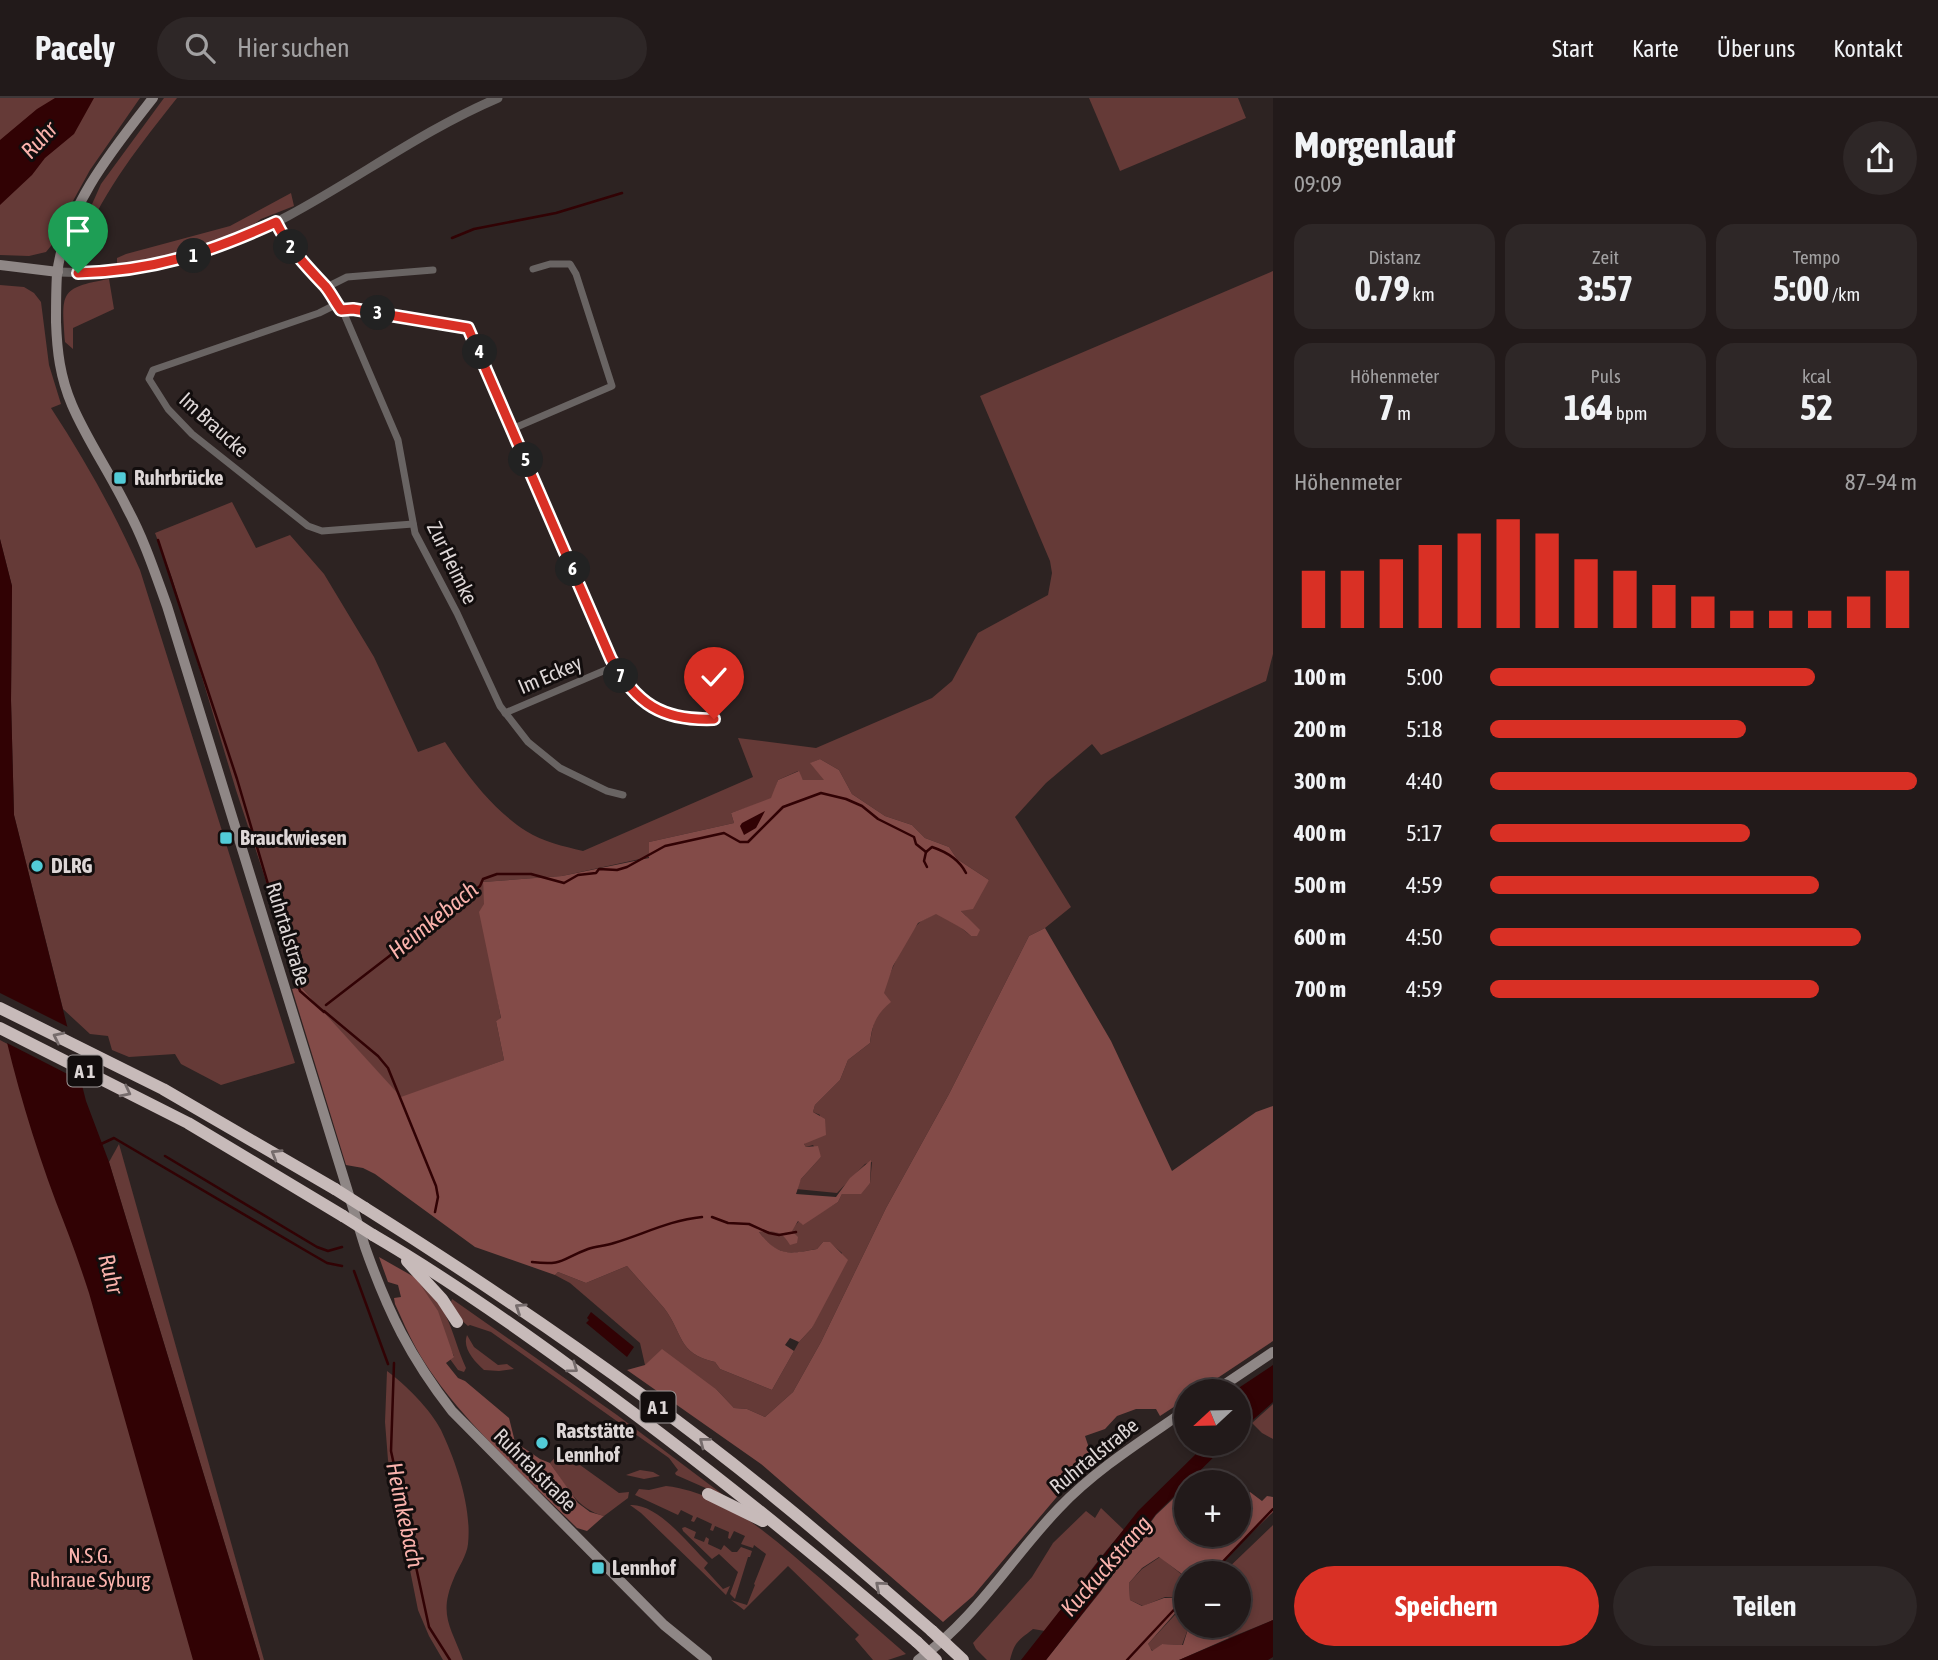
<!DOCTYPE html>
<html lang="de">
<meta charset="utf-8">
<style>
:root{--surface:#221a1a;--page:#2e2727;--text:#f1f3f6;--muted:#a2a1a2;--line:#3f3839;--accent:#d93025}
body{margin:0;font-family:"Asap Condensed",sans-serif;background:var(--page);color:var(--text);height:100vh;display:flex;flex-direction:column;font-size:26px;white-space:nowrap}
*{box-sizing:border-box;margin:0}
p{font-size:23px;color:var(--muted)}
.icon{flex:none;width:38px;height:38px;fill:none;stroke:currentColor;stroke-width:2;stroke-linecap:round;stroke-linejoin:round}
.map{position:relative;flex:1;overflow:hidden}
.drawer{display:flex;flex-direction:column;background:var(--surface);width:665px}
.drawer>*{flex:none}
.needle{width:46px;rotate:248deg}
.controls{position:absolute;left:1174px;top:1281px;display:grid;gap:14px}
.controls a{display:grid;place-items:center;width:77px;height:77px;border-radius:50%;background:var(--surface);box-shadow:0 4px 10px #0003,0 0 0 2px var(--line);font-size:35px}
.pin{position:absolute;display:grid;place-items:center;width:60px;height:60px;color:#fff;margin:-72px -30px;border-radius:50% 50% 50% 0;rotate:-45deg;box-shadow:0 0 7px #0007}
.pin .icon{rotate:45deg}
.km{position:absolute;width:35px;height:35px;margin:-18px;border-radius:50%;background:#222;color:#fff;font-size:19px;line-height:35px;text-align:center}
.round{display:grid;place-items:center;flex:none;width:74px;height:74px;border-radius:37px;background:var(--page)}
.overview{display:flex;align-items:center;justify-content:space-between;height:119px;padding:0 21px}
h1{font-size:38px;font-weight:700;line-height:52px}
.stats{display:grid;grid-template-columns:repeat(3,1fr);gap:10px;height:119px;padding:7px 21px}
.stats div{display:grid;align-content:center;border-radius:18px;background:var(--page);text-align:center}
.stats b{font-size:35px;font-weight:700}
.stats small{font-size:19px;font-weight:400}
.stats p{font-size:19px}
.chart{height:196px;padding:14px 21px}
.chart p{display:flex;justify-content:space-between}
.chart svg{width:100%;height:126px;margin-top:7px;stroke:var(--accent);stroke-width:6}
.primary-button{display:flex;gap:14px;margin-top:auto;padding:14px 21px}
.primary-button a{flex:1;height:80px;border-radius:42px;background:var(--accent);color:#fff;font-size:28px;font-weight:700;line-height:80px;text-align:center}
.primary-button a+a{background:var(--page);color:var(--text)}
ul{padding:0 21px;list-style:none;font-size:23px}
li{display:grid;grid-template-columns:112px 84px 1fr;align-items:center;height:52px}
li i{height:18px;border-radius:9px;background:var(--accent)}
header{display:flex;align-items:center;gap:42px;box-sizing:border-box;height:98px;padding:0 35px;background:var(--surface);border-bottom:2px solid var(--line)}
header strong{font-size:33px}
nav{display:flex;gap:38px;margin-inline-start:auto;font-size:24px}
.search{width:490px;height:63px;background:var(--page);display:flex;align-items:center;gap:18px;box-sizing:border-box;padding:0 24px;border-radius:38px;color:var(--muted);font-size:26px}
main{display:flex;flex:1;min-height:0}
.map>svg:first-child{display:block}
</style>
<header>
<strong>Pacely</strong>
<div class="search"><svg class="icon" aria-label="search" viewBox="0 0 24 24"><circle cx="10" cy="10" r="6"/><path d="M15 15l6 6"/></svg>Hier suchen</div>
<nav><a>Start</a><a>Karte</a><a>Über uns</a><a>Kontakt</a></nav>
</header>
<main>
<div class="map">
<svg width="1273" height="1562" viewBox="0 0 1273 1562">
<rect width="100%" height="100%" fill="#2d2322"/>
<g fill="#653a37">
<polygon points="0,0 140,0 90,72 68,112 55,143 46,154 29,158 0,157"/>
<path d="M164,0H177C142,44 104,92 83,144L77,140L101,86Z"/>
<polygon points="1089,0 1238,0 1246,20 1120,73"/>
<polygon points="291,95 294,108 261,121 246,132 199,150 160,160 117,165 117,160 126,156 230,128"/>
<path d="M1273,173V556L1266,583L1101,657L1092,646L1046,685L1015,719L1071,809L1045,830L1029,838L949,996L886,1110L821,1244L793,1294L765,1319L747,1311L734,1310L717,1292L645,1267L640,1245L570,1185L555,1177L558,1174L586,1185L627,1168C639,1182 652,1196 664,1210C683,1234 677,1256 715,1264L720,1271L772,1292L799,1244L812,1230L842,1155L829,1144H823L817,1151C790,1156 777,1159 759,1134L777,1133L785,1139L799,1123L802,1126L838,1104L842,1096L870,1085L872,1064L865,1066L837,1095L796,1091L801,1081L821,1059L813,1047L806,1049L804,1046L809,1042L820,1017L813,1014L815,1007L840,982L848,962L870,945C874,913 896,852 917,827C921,822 930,819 936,815L959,828L971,838L966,818L961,813L989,782L957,761L949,749L925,740L912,727L885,718L852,696L839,672L820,661L811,665L825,682H803L798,673L778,682L772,701L731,715L734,725L649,744V759L562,778L483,784L491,865L501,921L496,923L497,928L504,962L401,1000L301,889L236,692L172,480L155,435L232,404L256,450L290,437L324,476L374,559L418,654L445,644C467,677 492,711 526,733C543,744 563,748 583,753L753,679L738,640L816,650L932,600L952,583L978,535L1048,497L1052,475L1050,463L980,298Z"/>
<path d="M109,181L114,211L73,230V251L65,244C62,195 58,190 109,181Z"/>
<path d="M0,187L24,189L34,195L41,204L49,267L61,306L51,310C85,362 115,415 140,472L295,965L221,987L181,966L175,956L129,959L112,952L108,938L90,936L63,911L14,717L11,602L12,488L0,441Z"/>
<polygon points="0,942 32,959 209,1562 0,1562"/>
<polygon points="119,1046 264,1562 260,1562 109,1064"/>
<path d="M416,1180C450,1207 450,1234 466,1270L464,1274L458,1272L450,1261L454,1258Z"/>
<polygon points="452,1201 617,1317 726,1399 676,1377 675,1375 678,1372 669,1360 491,1234 470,1227 468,1228 460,1221 451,1204"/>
<path d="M467,1237L474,1249L498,1267L507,1266L514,1271L499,1273L484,1272C474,1263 462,1250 467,1237Z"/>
<path d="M387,1273C404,1285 431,1312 441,1332C456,1364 472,1409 468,1446C467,1457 458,1470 454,1480C438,1517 451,1529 463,1562H443L429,1538L418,1512L388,1362L385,1324Z"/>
<polygon points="1273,1306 1273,1341 1262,1335 1252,1325"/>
<path d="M562,1352L565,1362L576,1368L580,1367L619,1395L629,1394L628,1400L604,1418C577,1411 566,1388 550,1365Z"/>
<polygon points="640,1372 653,1374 660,1378 644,1381 626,1377"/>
<path d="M666,1388C727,1395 776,1443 821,1481C849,1506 877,1531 906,1556L888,1562H873L855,1541L859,1537L788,1468L744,1512L731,1502L747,1507L755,1487L754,1486L766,1456L754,1447L753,1450L741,1446L745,1438L734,1433L730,1441L728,1440L729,1434L715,1428L713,1433L710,1432L712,1426L697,1419L694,1424L691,1423L693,1418L681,1412L678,1417L635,1397L639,1391L649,1392Z"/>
<path d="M630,1407C658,1405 689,1447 708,1465L704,1470L723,1491L730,1488L726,1497L641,1415Z"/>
<path d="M1101,1410L1124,1432C1095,1463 1072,1500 1045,1533L1033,1531C1018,1543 1015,1543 1010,1562H987L976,1551L973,1545L1032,1479L1053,1445L1086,1413L1095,1420Z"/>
<polygon points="1273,1427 1273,1522 1229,1540 1222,1528 1239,1528 1239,1475 1223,1475"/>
<polygon points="685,1429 696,1434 694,1440 704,1444 706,1439 709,1441 708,1446 721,1452 724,1447 732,1454 737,1454 741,1449 752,1453 750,1459 748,1459 735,1501 730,1496 738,1474 719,1456 712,1461 683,1433 682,1430"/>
<polygon points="1160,1459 1186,1480 1186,1528 1189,1528 1182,1547 1162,1546 1153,1553 1147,1547 1186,1505 1185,1500 1165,1499 1143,1508 1130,1502 1129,1485 1142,1471"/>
</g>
<g fill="#834b48">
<path d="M820,661L839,672L852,696L885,718L912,727L925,740L949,749L957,761L989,782L973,811L961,813L980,832L977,838H971C961,828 948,823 936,816L918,825L893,868L884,895L891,904C876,916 872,927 870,945L848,962L840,982L815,1007L813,1014L825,1021L826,1037L804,1046L806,1049L818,1048L821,1059L801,1081L796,1096L836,1099L850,1080L871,1062L870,1085L861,1096H842L838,1104L803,1127L798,1123L792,1133L798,1139L797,1145L790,1147C782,1133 775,1133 759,1134C778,1159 789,1156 817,1151L823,1144H830L848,1162L812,1230L799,1244L790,1240L785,1247L794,1253L772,1292L720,1271L715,1264C677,1256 683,1234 664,1210C652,1196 639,1182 627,1168L586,1185L558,1174L555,1177L475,1149L375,1076L363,1070L346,1067L292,891L301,889L401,999L504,962L497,928L496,923L501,920L479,814L484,806L483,784L562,778L649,760V744L734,725L731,715L771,700L778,682L799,673L803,682H824L810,665Z"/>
<polygon points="1045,830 1111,943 1172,1073 1256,1014 1273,1008 1273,1243 1198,1293 1186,1293 1186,1301 1160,1318 1156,1311 1136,1311 1117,1318 1105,1331 1085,1338 1090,1353 1103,1354 1093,1370 1061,1394 973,1498 943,1524 761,1366 627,1272 645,1267 662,1251 717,1292 734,1310 747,1311 765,1319 793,1294 821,1244 886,1110 949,996 1029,838"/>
<path d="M379,1159L416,1180L438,1213L454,1259L446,1265L458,1280L465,1283L509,1320L515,1344L540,1361L550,1365L578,1405L590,1414L604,1418L587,1433L577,1430C524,1377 452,1315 416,1250C408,1236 402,1221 395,1206L394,1200L401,1199L398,1187L388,1184Z"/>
<polygon points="1250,1394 1262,1403 1267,1398 1273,1399 1273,1414 1210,1475 1186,1475 1186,1479 1159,1459 1142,1470 1129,1485 1130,1502 1142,1508 1164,1500 1185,1500 1185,1504 1148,1546 1152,1553 1162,1546 1183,1547 1189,1528 1222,1528 1229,1540 1179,1562 1046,1562 1101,1493 1156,1417 1174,1400 1186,1411 1186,1437 1199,1437 1210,1447 1220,1437 1239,1437 1239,1403"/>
</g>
<g fill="#310204">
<polygon points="55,0 94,0 74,36 45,60 32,77 0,107 0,42 37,11"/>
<path d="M0,441L12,488L11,602L14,717L86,1003L109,1064L260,1562H193L89,1195C79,1164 68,1134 56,1104C33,1042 14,979 0,914Z"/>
<polygon points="765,713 756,730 744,737 740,728 742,725"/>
<polygon points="591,1214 634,1249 627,1259 586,1225 589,1222 587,1220"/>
<polygon points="1273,1267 1273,1304 1246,1328 1239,1321 1239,1293 1234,1293"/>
<polygon points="1203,1346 1227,1346 1156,1416 1118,1466 1101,1492 1046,1562 1021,1562 1138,1413 1202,1350"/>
<polygon points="1273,1522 1273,1559 1268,1562 1179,1562"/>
</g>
<polygon fill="#2d2322" points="0,895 72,931 85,985 3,943 0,931"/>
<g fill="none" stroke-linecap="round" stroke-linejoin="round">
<g stroke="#310204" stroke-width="2.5">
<polyline points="452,140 474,131 556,115 622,95"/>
<polyline points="158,442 237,681 296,881 300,893 324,914"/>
<path d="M926,754L932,749C947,754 959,761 966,775"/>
<polyline points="926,754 924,763 927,769"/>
<polyline points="326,907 480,788 483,781 497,776 531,776 564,785 578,777 596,775 599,771 617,772 627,769 665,748 724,735 740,744 748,744 783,709 821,695 846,701 862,708 878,721 914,739 916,746 926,754"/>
<polyline points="324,913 378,958 388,970 436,1088 438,1099 435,1114"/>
<polyline points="101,1046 114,1040 308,1154 327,1165 342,1168"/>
<polyline points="165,1058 317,1149 328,1153 342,1149"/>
<polyline points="712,1119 728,1125 749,1126 769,1135 779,1137 796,1134"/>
<path d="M532,1164C564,1168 561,1161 588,1151C596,1148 605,1148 614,1145C644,1136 670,1122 702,1119"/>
<polyline points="354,1173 388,1266"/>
<polyline points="394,1265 391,1353 429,1529 450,1562"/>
<polyline points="1212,1475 1273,1411"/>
<polyline points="1127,1562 1184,1501"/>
</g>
<g stroke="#696463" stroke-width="7">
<polyline points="276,124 287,145 314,178 327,189 345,218 398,342 415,435 457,515 500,608 528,644 560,670 607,693 623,697"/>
<polyline points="327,189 347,179 433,172"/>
<polyline points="337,206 319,215 153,272 149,281 168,311 192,336 308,428 322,433 413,426"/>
<path d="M341,212L353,211L468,230L611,561C637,606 662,623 714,621"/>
<polyline points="512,331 612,288 576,176 570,166 550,166 533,171"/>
<polyline points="505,615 615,568"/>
</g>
<path stroke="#696463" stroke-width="9" d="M58,174C139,178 217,156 288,118C359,80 423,32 498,0"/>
<g stroke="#8f8786" stroke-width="10">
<path d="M153,0C113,51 65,109 57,176C56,192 56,208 56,224C57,253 60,279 72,307C87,342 110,375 127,410C144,441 155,475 167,508L365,1149C388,1214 410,1259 452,1313L664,1527L707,1562"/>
<polyline points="0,167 58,174"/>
<polyline points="1215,1293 1273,1254"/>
<path d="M918,1562C976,1521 1011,1460 1059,1410C1096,1371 1143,1342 1186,1312"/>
</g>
<g stroke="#c7bab9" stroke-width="12">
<polyline points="0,910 163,991 335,1091"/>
<polyline points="0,930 188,1025 343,1118"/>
<path d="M365,1110C508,1200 647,1295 778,1402C830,1444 881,1489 932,1533"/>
<path d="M373,1137C440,1176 505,1221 568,1267C689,1354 804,1447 917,1544"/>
<polyline points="407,1163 442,1201 457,1224"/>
<polyline points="708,1396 763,1423"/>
</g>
<g stroke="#c7bab9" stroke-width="12">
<polyline points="335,1091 365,1110"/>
<polyline points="343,1118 373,1137"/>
<polyline points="932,1533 963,1562"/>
<polyline points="917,1544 936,1562"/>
</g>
</g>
<defs><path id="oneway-chevron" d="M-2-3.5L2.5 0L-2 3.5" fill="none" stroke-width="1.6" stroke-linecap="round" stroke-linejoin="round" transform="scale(1.75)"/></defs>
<g stroke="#766c6c">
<use href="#oneway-chevron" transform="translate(58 939) rotate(-154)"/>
<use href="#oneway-chevron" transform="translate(126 994) rotate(27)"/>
<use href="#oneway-chevron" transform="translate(276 1056) rotate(-149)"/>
<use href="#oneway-chevron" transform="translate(520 1210) rotate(-146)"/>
<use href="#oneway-chevron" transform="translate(573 1270) rotate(36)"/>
<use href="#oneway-chevron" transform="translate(704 1344) rotate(-142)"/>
<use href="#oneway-chevron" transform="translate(880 1488) rotate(-139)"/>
</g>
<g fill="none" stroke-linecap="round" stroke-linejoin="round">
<g stroke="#fff" stroke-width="14">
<path id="route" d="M78,175C153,173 208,155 276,124C288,149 306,168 325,188C331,195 335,204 341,212L353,211L468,230L611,561C636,606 662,623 714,621"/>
</g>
<use href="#route" stroke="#d93025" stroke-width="9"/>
</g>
<g fill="#52cbd7" stroke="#120d0d" stroke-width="2.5">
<rect x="113" y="373" width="14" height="14" rx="3.5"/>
<rect x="219" y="733" width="14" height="14" rx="3.5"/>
<circle cx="37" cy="768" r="7"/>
<circle cx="542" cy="1345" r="7"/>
<rect x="591" y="1463" width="14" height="14" rx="3.5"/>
</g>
<g text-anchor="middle" stroke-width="6" stroke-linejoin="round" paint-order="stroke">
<g fill="#120d0d" stroke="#a09a9a" stroke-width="2">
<rect x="67.5" y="957.5" width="35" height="31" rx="5"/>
<rect x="640.5" y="1293.5" width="35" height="31" rx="5"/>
</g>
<g font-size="19" font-weight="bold" fill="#ddd6d6">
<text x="85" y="980">A 1</text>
<text x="658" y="1316">A 1</text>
</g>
<g font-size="21" fill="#ddd6d6" stroke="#120d0d">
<text transform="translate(214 327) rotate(42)" y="7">Im Braucke</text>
<text transform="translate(452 465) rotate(64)" y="7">Zur Heimke</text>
<text transform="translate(550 577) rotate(-23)" y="7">Im Eckey</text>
<text transform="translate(288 836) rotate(73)" y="7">Ruhrtalstraße</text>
<text transform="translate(1094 1358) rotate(-39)" y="7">Ruhrtalstraße</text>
<text transform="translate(535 1372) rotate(45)" y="7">Ruhrtalstraße</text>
</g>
<g font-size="21" font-weight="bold" fill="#ddd6d6" stroke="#120d0d" text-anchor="start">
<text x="134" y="387">Ruhrbrücke</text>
<text x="240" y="747">Brauckwiesen</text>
<text x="51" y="775">DLRG</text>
<text x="556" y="1340">Raststätte<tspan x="556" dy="24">Lennhof</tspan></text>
<text x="612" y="1477">Lennhof</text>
</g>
<g font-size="21" fill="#fcb3ad" stroke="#120d0d">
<text x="90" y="1465">N.S.G.<tspan x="90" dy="24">Ruhraue Syburg</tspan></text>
</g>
<g font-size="23" font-style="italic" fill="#fab2ac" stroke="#120d0d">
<text transform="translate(39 42) rotate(-47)" y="8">Ruhr</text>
<text transform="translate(433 822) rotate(-39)" y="8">Heimkebach</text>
<text transform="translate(111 1176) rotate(75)" y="8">Ruhr</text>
<text transform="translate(405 1417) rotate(78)" y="8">Heimkebach</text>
<text transform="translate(1106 1468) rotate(-49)" y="8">Kuckuckstrang</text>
</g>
</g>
</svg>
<div class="controls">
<a><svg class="needle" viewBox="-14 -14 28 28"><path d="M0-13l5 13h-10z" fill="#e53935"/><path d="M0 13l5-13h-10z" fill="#a2a1a2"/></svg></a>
<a>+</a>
<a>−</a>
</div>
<div class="pin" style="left:78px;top:175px;background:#1e9e55"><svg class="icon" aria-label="arrive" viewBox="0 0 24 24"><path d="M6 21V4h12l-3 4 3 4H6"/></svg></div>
<div class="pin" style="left:714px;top:621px;background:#d93025"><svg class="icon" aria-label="check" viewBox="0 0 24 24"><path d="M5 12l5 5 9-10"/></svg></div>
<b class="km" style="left:194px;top:158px">1</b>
<b class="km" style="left:291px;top:149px">2</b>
<b class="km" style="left:378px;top:215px">3</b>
<b class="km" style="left:480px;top:254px">4</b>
<b class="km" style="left:526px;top:362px">5</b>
<b class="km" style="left:573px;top:471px">6</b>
<b class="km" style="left:621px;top:578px">7</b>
</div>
<section class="drawer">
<div class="overview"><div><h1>Morgenlauf</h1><p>09:09</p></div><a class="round"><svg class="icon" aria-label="share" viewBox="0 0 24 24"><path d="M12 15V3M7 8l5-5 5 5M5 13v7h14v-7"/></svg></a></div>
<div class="stats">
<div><p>Distanz</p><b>0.79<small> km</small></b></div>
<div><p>Zeit</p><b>3:57</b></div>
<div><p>Tempo</p><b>5:00<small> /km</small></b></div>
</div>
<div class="stats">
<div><p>Höhenmeter</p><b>7<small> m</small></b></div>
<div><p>Puls</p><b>164<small> bpm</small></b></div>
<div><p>kcal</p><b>52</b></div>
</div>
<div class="chart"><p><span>Höhenmeter</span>87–94 m</p>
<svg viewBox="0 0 160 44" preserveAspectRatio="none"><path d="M5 44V24M15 44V24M25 44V20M35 44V15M45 44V11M55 44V6M65 44V11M75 44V20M85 44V24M95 44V29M105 44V33M115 44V38M125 44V38M135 44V38M145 44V33M155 44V24"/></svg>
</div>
<ul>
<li><b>100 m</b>5:00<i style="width:76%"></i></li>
<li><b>200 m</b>5:18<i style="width:60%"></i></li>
<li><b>300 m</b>4:40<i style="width:100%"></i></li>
<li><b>400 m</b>5:17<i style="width:61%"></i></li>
<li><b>500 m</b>4:59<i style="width:77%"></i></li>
<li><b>600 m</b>4:50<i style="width:87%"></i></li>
<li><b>700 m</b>4:59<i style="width:77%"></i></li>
</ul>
<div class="primary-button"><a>Speichern</a><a>Teilen</a></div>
</section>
</main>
